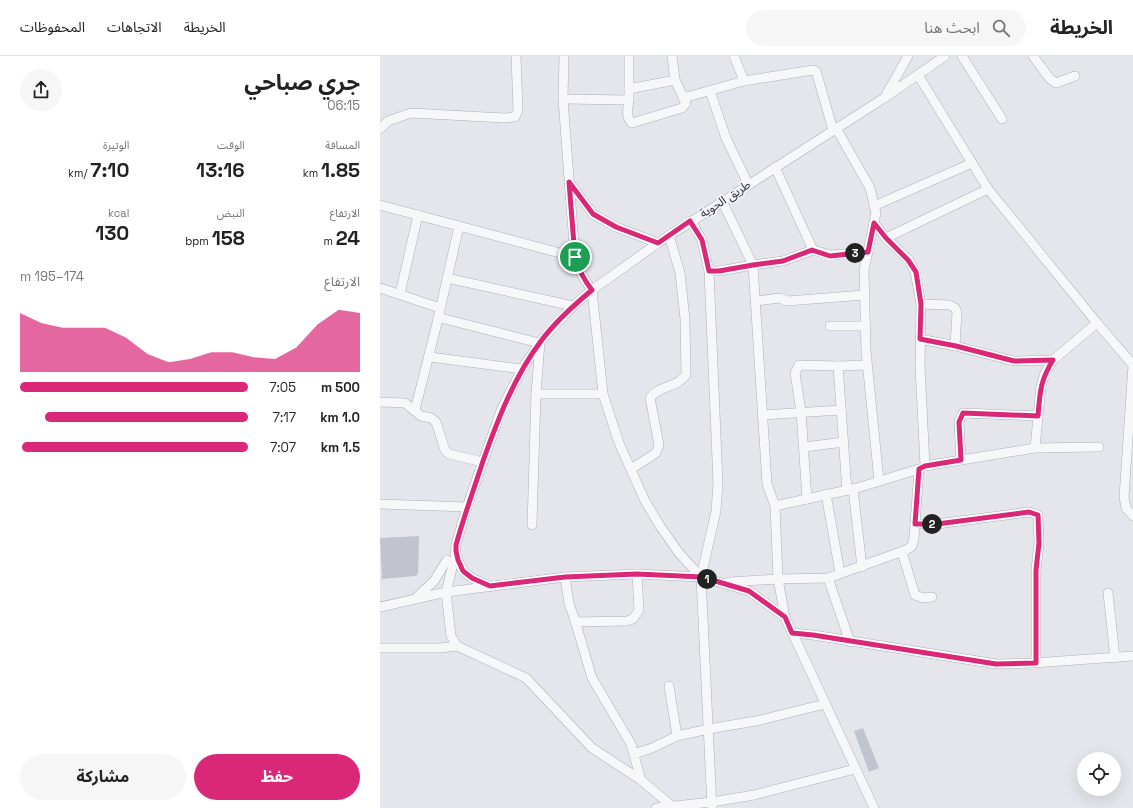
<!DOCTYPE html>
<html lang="ar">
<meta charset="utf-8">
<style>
:root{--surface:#fff;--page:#f6f6f6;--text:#222;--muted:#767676;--line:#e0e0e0;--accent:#db2777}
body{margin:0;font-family:"Space Grotesk","Noto Sans Arabic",sans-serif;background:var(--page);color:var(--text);direction:rtl;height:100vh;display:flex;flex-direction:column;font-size:15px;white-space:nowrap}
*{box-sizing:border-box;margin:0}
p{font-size:13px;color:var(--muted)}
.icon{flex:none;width:22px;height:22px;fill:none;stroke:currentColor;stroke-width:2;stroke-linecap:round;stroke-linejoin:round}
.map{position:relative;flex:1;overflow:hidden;direction:ltr}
.drawer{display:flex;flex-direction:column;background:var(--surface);width:380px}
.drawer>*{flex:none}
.fabs{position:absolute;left:697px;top:696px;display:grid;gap:8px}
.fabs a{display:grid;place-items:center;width:44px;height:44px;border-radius:50%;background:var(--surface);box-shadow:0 4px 16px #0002;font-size:20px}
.pin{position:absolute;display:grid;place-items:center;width:34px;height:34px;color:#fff;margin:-17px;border:2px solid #fff;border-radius:50%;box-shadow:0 1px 4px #0007}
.km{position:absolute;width:20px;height:20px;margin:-10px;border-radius:50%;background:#222;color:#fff;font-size:11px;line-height:20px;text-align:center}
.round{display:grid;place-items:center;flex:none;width:42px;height:42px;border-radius:21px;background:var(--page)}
.overview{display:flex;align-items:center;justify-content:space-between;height:68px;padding:0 20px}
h1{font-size:22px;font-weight:700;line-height:30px}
.stats{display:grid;grid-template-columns:repeat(3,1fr);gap:6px;height:68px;padding:4px 20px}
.stats div{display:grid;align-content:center}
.stats b{font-size:20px;font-weight:700}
.stats small{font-size:11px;font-weight:400}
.stats p{font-size:11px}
.chart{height:112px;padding:8px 20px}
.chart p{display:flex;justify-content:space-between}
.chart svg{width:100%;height:72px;margin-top:4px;fill:var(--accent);opacity:.7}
.cta{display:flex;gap:8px;margin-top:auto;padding:8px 20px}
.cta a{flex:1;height:46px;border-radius:24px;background:var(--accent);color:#fff;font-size:16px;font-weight:700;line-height:46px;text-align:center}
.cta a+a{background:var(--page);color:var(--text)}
ul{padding:0 20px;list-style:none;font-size:13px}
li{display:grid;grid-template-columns:64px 48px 1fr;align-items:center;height:30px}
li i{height:10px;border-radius:5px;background:var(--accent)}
header{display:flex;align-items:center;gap:24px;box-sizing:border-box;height:56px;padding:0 20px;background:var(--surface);border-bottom:1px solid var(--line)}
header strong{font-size:19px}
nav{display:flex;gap:22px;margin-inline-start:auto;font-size:14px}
.search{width:280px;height:36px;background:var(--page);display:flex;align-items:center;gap:10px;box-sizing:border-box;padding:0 14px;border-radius:22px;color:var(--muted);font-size:15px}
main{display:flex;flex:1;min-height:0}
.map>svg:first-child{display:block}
</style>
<header>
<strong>الخريطة</strong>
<div class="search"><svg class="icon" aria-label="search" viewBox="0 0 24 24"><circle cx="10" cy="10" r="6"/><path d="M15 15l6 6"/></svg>ابحث هنا</div>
<nav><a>الخريطة</a><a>الاتجاهات</a><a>المحفوظات</a></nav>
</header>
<main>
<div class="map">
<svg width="753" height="752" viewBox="0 0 753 752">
<rect width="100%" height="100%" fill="#e4e6eb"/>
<g fill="#c1c4ce">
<polygon points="39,480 38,518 36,520 2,523 0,482"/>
<polygon points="483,672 499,712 489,716 474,675"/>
</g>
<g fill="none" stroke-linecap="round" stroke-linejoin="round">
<g stroke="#adb0b9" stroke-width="10">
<g id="minor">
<path d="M184,0L183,43L195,201C199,214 203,223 212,234L223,338L239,387L265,445L280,470L299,497L321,521"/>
<polyline points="582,0 622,63"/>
<polyline points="653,0 670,23 676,27 695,20"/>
<polyline points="538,19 608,133 717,267 753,309 744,441 746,452 753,460"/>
<polyline points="364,25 433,14 436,15 453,74"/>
<polyline points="249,33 295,24 292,0"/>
<polyline points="330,35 346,82 368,128"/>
<polyline points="506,39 528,0"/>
<polyline points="303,42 364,25 354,0"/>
<polyline points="183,43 249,44 249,0"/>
<path d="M249,44C248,52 245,61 252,67L302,52L306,47L295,24"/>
<polyline points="456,72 490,132 496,157 484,214 486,295 499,425"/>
<polyline points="0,73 8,65 31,57 124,62 135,61 138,54 136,0"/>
<polyline points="395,111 433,194"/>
<polyline points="189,126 213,158 236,171 278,187"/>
<polyline points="342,145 373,209 387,428 395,450"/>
<polyline points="0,149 195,201"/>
<polyline points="494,150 592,107"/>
<polyline points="311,165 322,184 329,215 338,427 336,455 321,521 332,752"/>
<polyline points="494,167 506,182 529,204 535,216 541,248 540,311 545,410 655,392 719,391"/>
<polyline points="506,182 608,133"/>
<polyline points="329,215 339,215 373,209 403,205 433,194 451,199 488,196"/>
<polyline points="67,222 193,250"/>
<polyline points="0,232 60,252"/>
<polyline points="20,238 38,159"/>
<polyline points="375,245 400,242 407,245 484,239"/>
<polyline points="541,248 570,249 575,252 577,256 575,290"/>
<polyline points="58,263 79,170"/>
<polyline points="450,270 485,270"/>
<polyline points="540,283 575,290 634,305 673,304"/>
<polyline points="458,310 487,309"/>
<polyline points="142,313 50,301 49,299 58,263 61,262 159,287"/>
<polyline points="156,338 223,338"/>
<polyline points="0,346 25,347 41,360 51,362 56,366 65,394 69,398 103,406"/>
<polyline points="35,354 49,299"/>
<polyline points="382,359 461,354"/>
<polyline points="424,391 464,386"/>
<polyline points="655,392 661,330 665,317 673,304 717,267"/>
<polyline points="581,404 579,366 583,357 658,360"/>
<path d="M251,413L276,397L279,389L270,342C279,329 297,332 306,319L305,263L300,217L289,179"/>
<polyline points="473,433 482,511"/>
<polyline points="446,438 460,517"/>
<polyline points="427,443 421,356 415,317 419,309 458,310 467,435"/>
<polyline points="0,448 87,451"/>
<polyline points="535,468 557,468 649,456 658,459 659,487 656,514 656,607"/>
<polyline points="152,469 156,338 160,287"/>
<polyline points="522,496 535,539 543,542 552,541"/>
<path d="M76,498C82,519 90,522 109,530"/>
<polyline points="185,521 189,548 194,561 212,622 251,688 261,724"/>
<polyline points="448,522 470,586"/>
<polyline points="349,526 398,523 448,522 526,494 532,490 534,482 539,413 477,432 395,450 398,523 405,561"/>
<polyline points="728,537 735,602"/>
<polyline points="37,541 54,525 67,504"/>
<polyline points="0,551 66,536 185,521 257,518 321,521 369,535 405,561 494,752"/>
<polyline points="195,566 247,565 253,563 259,554 257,518"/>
<polyline points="412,577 433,579 617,608 653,607 753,600"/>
<polyline points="0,592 60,592 77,590"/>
<polyline points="289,630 297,680"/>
<polyline points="254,698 272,692 297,680 329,673 381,664 445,648"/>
<polyline points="276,752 332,746 374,739 475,713"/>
<polyline points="294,752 261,724 212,692 146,622 77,590 71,580 66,536 75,501 76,489 87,451 122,352 142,313 161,285 193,250 212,234 278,187 504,42 565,0"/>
</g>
</g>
<use href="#minor" stroke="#f7f7f9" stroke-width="9"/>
</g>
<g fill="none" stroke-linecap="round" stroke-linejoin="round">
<g stroke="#fff" stroke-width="8">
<path id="route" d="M189,126L213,158L236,171L278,187L310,165L322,184L329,215H339L373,209L403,205L432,194L450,200L488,196L494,167L506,182L528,204L536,216L541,248L540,283L576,290L634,305L673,304C660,325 660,336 658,360L583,357L579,366L581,404L545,410L539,413L535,468H557L649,456L658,459L659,487L656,514V607L616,608L433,579L412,577L405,561L369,535L322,521L257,518L185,521L110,530L92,522L83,515L78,504L76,495V489C84,460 94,433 103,405C118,363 134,321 161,285C175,266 194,249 212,234C203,223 199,214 195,201Z"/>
</g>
<use href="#route" stroke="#db2777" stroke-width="5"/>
</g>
<g text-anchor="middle" stroke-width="3.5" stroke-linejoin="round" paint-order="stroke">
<g font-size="12" fill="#2c3143" stroke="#f4f5f8">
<text transform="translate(345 143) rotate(-33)" y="4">طريق الحوية</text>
</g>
</g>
</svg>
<div class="fabs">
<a><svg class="icon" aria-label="locate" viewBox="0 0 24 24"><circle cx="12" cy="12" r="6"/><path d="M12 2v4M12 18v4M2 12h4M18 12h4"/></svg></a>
</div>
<div class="pin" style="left:195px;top:201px;background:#1e9e55"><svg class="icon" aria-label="arrive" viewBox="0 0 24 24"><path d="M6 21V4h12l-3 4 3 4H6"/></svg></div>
<b class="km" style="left:327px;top:523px">1</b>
<b class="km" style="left:552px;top:468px">2</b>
<b class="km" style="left:475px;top:197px">3</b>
</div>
<section class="drawer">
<div class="overview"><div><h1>جري صباحي</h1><p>06:15</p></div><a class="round"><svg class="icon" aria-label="share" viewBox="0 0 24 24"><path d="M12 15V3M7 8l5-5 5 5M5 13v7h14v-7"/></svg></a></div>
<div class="stats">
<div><p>المسافة</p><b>1.85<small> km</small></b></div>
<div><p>الوقت</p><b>13:16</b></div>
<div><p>الوتيرة</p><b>7:10<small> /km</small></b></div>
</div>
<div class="stats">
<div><p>الارتفاع</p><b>24<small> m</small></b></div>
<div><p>النبض</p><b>158<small> bpm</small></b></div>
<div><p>kcal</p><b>130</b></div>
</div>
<div class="chart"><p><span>الارتفاع</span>174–195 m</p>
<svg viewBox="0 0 160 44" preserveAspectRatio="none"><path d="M0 44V8L10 14L20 17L30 17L40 17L50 23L60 33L70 38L80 36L90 32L100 32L110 35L120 36L130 29L140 15L150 6L160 8V44z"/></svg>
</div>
<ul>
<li><b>500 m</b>7:05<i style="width:100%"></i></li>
<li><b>1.0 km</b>7:17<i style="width:89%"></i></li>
<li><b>1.5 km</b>7:07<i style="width:99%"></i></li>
</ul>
<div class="cta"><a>حفظ</a><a>مشاركة</a></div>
</section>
</main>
